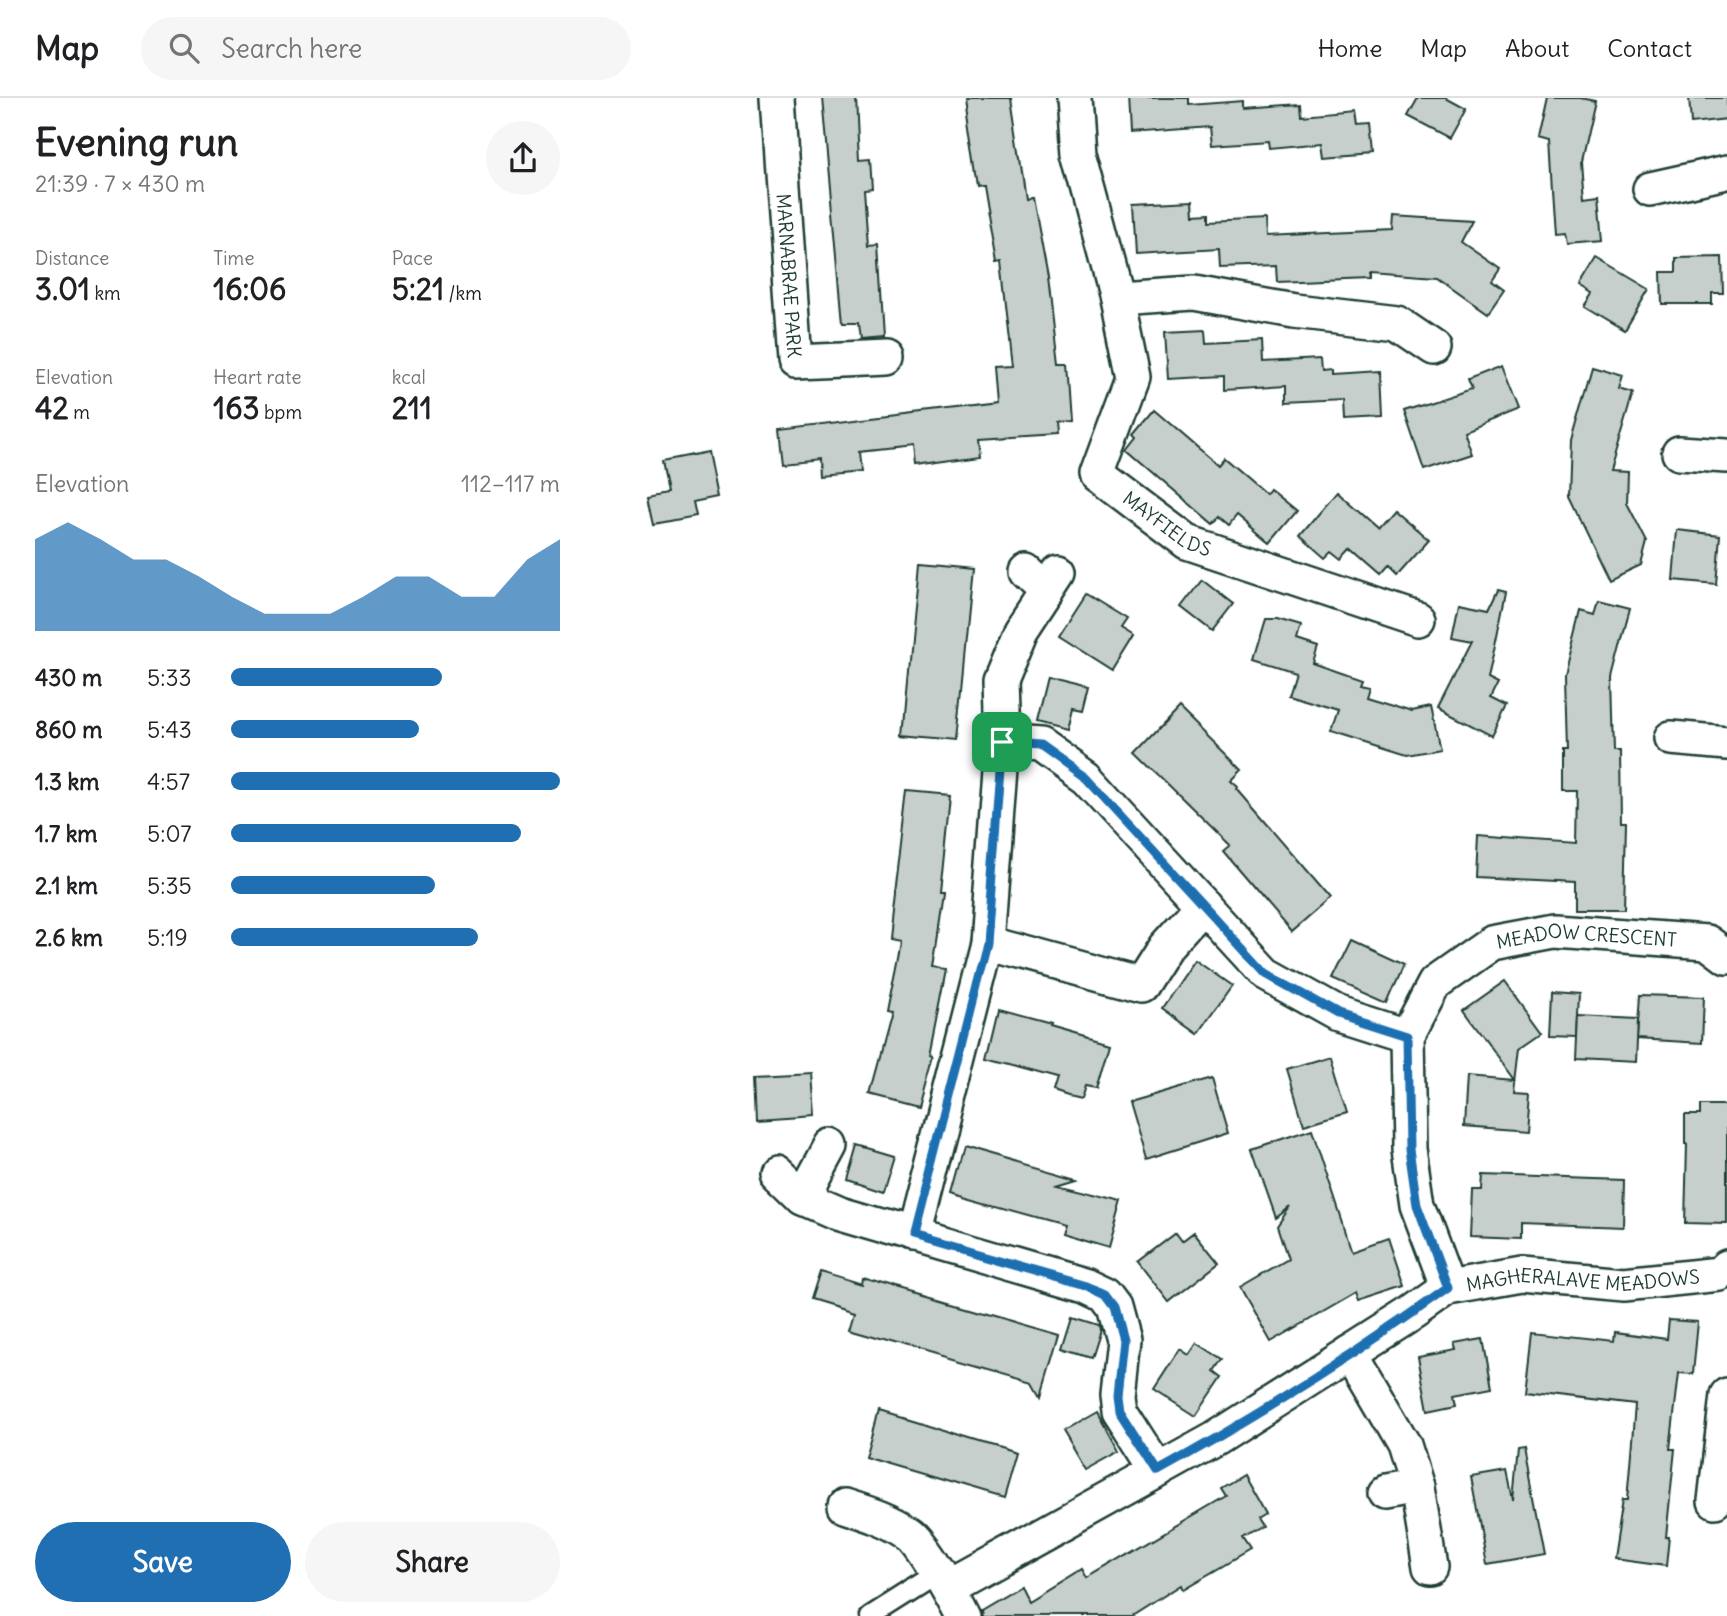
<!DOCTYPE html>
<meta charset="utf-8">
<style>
:root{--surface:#fff;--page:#f6f6f6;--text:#202124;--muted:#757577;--line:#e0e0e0;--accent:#1f6fb2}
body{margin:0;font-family:Delius,sans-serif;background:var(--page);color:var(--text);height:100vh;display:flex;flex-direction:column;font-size:26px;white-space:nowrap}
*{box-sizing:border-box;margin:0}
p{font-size:23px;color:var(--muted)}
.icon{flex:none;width:38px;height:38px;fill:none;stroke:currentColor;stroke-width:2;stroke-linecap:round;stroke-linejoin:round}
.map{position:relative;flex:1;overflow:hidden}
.details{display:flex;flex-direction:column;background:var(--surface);width:595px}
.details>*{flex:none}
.pin{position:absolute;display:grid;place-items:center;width:60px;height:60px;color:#fff;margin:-30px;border-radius:14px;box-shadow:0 4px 10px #0006}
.round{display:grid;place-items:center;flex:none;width:74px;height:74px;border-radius:37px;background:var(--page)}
.headline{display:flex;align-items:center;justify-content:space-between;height:119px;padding:0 35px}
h1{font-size:38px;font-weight:700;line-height:52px}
.metrics{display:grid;grid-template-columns:repeat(3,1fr);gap:10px;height:119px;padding:7px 35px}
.metrics div{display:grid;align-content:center}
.metrics b{font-size:30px;font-weight:700}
.metrics small{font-size:19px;font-weight:400}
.metrics p{font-size:19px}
.chart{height:196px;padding:14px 35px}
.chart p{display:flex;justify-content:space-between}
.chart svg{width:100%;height:126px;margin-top:7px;fill:var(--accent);opacity:.7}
.primary-button{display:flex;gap:14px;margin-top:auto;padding:14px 35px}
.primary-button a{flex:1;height:80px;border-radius:42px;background:var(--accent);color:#fff;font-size:28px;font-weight:700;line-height:80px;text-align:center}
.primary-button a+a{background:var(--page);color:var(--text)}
ul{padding:0 35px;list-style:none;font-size:23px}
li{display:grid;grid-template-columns:112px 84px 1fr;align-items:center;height:52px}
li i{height:18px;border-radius:9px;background:var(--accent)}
header{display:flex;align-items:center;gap:42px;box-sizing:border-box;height:98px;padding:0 35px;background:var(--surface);border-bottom:2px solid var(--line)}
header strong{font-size:33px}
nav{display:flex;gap:38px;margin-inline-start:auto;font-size:24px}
.search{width:490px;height:63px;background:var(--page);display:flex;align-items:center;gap:18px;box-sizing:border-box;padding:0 24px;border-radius:38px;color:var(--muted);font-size:26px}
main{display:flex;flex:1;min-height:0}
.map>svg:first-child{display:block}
</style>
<header>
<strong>Map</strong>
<div class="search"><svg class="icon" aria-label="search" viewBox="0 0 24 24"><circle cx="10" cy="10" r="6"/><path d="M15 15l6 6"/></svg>Search here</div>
<nav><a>Home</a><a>Map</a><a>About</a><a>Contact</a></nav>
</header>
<main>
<section class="details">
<div class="headline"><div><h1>Evening run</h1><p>21:39 · 7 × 430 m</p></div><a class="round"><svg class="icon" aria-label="share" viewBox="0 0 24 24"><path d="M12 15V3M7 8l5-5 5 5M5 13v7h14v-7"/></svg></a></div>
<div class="metrics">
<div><p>Distance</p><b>3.01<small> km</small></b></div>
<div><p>Time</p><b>16:06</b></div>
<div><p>Pace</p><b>5:21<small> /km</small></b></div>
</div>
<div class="metrics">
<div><p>Elevation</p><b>42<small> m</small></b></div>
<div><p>Heart rate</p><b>163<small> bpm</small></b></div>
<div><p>kcal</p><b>211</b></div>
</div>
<div class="chart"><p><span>Elevation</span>112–117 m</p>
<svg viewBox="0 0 160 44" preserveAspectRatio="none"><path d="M0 44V12L10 6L20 12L30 19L40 19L50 25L60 32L70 38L80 38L90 38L100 32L110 25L120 25L130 32L140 32L150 19L160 12V44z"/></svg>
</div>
<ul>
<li><b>430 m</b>5:33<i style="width:64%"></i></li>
<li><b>860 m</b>5:43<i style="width:57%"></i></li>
<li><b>1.3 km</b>4:57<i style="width:100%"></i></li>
<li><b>1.7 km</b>5:07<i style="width:88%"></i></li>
<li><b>2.1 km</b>5:35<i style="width:62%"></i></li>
<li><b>2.6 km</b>5:19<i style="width:75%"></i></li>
</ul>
<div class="primary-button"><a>Save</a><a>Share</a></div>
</section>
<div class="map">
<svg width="1132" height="1518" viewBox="0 0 1132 1518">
<rect width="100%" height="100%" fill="#fff"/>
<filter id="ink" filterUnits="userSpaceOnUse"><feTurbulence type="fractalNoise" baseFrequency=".0143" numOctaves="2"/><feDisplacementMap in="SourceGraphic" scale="14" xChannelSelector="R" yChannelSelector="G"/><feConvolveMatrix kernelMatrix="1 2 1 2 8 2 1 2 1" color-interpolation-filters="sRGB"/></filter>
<g filter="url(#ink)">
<g fill="#c7cfcc" stroke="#1f3d34" stroke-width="2">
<polygon points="228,0 261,0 264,62 275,61 277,91 269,92 273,148 283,147 289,240 265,242 263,225 248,225"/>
<polygon points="369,0 416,0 431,101 438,100 453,180 463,265 471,265 475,323 460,324 461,336 384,341 386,357 319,366 317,348 264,354 266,374 224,378 223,361 189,365 185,331 401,305 398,269 418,268 406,164 401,165 388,87 382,88"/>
<polygon points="533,0 594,0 594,7 648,3 648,10 705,6 706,18 759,13 761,27 775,26 778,55 730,59 728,45 674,50 673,43 617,47 615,29 535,35"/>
<polygon points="823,0 851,0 871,11 855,40 813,18"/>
<polygon points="952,0 985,0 1000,3 986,64 989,99 1004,97 1008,143 972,146 970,135 960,136 954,44 943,41"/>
<polygon points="1094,0 1132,0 1132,21 1096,25"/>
<polygon points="598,103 599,117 613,116 613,124 670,121 671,138 797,132 798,118 877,123 866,144 905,171 897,183 909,192 893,215 842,179 772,174 772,180 682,184 681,168 625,170 624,151 541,156 538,106"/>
<polygon points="1127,159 1128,195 1117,195 1117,206 1067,206 1066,174 1081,174 1081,160"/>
<polygon points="1002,160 1054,191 1030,232 990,208 998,196 985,188"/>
<polygon points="610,232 611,245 667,242 668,264 725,261 726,273 736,272 736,276 786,273 788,321 748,323 747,302 691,305 691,288 629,292 629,278 573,281 570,234"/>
<polygon points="907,268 924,311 869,333 877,356 829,372 809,313 877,291 873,281"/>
<polygon points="997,268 1028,277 1024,291 1038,295 1015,373 1033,374 1032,405 1052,444 1046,467 1014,482 974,399 976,342"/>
<polygon points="559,312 623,367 629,360 671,396 675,391 702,413 675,445 642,417 634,427 624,419 618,426 532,352 542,339 539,336"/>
<polygon points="113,354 122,399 98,404 101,418 59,426 53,399 73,395 67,363"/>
<polygon points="742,394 782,429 798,411 834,442 802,478 793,469 786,477 756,451 747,461 737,453 730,460 705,438"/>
<polygon points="1082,432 1125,437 1121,486 1078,482"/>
<polygon points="325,466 377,471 360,642 309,637"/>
<polygon points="607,482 638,506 617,533 586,509"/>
<polygon points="903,492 911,494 893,581 903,586 896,600 912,608 897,638 843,610 877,543 857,539 864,505 894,511"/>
<polygon points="491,496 532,521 526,530 539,538 518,572 464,538"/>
<polygon points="1004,502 1035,510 1017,580 1019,653 1025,653 1026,724 1031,724 1029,811 980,811 980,784 881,779 883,738 981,745 982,693 968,693 968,654 972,654 970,576 986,513 1000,517"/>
<polygon points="671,521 682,521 706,528 702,542 723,549 718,565 767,582 765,587 774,589 771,599 817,613 836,609 845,651 812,657 736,633 743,612 693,597 700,574 659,561"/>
<polygon points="452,579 493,589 487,613 477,611 472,632 441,624"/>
<polygon points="584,610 647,672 636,683 643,689 642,691 736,800 697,834 628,753 635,747 541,655"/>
<polygon points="312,693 355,697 345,796 349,796 338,869 351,871 334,957 337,958 323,1009 274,996 296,915 291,914 305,843 295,841"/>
<polygon points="757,842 809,866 792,905 738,881"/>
<polygon points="600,862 637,888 603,936 567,910"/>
<polygon points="910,883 947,934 924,950 919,993 934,994 931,1033 869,1028 872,978 920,982 869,912"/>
<polygon points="957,894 984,896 982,939 955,938"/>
<polygon points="1045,897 1109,899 1107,945 1042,941"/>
<polygon points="404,911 456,925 455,927 514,944 501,990 490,988 486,1001 473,998 458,993 462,980 392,961"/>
<polygon points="983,918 1043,921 1041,964 981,961"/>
<polygon points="735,958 752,1014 709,1027 692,971"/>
<polygon points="217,975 220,1017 162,1021 160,978"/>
<polygon points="617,980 633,1035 551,1061 534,1004"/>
<polygon points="1105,1007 1132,1007 1132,1126 1090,1125 1092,1046 1090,1046 1090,1017 1105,1017"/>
<polygon points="717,1031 757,1153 794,1140 810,1188 764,1203 761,1195 676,1244 645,1189 693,1161 682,1128 695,1109 681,1120 657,1051"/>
<polygon points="262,1047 299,1058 288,1094 252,1082"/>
<polygon points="367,1048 482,1081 462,1087 527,1103 514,1150 466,1136 469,1127 354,1095"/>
<polygon points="888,1077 1029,1082 1028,1129 926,1125 926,1141 875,1139 877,1092 887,1092"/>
<polygon points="599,1134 624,1165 574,1204 543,1164 581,1135 587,1143"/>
<polygon points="225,1173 267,1186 268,1180 465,1237 447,1298 439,1284 254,1231 259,1214 216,1201"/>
<polygon points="478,1219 504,1227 505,1232 496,1260 468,1251"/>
<polygon points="1074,1222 1103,1224 1098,1276 1084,1275 1075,1351 1080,1351 1071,1439 1074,1439 1071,1468 1018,1461 1027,1402 1032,1402 1040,1307 930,1294 937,1234 1019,1243 1020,1234 1072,1241"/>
<polygon points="888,1241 897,1289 860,1296 862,1306 833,1312 823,1259 861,1252 859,1246"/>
<polygon points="602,1245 627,1261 619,1273 627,1279 601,1318 559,1291 585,1251 594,1257"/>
<polygon points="283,1313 422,1355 409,1400 270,1359"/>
<polygon points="502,1313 524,1353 490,1372 467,1333"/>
<polygon points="929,1351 949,1456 892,1466 876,1379 912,1373 918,1401 923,1352"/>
<polygon points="648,1377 670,1416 662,1421 667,1429 647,1441 655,1453 588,1492 586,1487 537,1518 387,1518 386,1511 425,1488 433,1504 487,1471 492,1480 631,1398 626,1390"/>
</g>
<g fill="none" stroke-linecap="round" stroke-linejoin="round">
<g stroke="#1f3d34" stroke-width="23">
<polyline id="lane" points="275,1518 343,1475"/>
</g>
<g stroke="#1f3d34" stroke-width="38">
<g id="street">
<path id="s1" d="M182,0L200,264L292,260"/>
<path id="s2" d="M479,0L483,56L522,200L538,279L502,376L592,444L823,521"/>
<polyline points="1055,91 1132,74"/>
<polyline points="522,200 599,195 699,213 802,225 839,250"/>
<polyline points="1084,355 1132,358"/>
<polyline points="432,474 452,493"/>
<polyline points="1076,640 1132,645"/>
<polyline points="407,644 445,647 491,680 671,876 743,916 812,938"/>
<polyline points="392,845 546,887 570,849 608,807"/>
<polyline points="180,1073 208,1100 245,1116 491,1188 510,1197 519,1209 528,1242 522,1297 524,1312 563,1373"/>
<polyline points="208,1100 236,1048"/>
<polyline points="317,1138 392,845 407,644 405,583 426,532 464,474"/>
<path id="s3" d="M853,1190L822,1107L814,1051L812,938L840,885L897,845L960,833L1112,844L1132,859"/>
<polyline points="755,1255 809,1347 822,1389 835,1469"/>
<polyline points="790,1395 822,1389"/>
<polyline points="1120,1403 1132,1297"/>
<path d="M250,1408C272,1415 295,1422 315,1436C330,1447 359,1500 368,1518"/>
<path id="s4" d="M353,1489L620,1341L818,1215L853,1190L927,1177L1029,1186L1125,1176L1132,1169"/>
</g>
</g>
<use href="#lane" stroke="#fff" stroke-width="18"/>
<use href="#street" stroke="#fff" stroke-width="33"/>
</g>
</g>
<g fill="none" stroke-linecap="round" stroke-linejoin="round" filter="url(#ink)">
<g stroke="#fff" stroke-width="14">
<path id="route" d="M407,644L445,647L491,680L671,876L743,916L812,938L814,1051L822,1107L853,1190C761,1256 663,1318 563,1373L524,1312L522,1297L528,1242L519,1209L510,1197L491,1188L317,1138L392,845Z"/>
</g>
<use href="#route" stroke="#1f6fb2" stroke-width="9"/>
</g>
<g text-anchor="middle" stroke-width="5" stroke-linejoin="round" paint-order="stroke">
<g font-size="19" fill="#1f3d34" stroke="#fff">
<text dy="7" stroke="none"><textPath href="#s1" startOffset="178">MARNABRAE PARK</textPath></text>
<text dy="7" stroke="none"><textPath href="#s2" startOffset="476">MAYFIELDS</textPath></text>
<text dy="7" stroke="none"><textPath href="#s3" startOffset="483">MEADOW CRESCENT</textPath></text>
<text dy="7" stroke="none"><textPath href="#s4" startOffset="719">MAGHERALAVE MEADOWS</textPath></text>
</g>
</g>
</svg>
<div class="pin" style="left:407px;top:644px;background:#1e9e55"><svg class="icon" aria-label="arrive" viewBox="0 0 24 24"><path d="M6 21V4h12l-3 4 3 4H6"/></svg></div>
</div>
</main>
